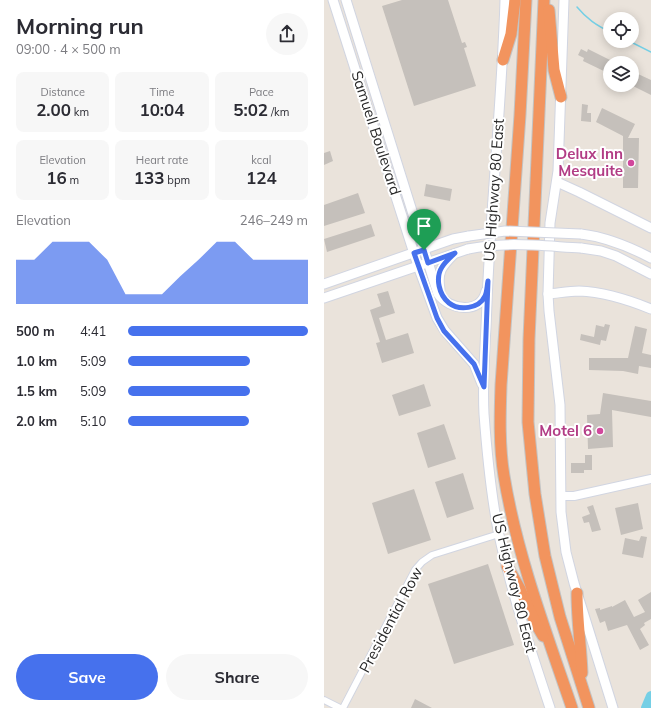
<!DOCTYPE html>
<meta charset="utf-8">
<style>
:root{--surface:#fff;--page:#f7f7f7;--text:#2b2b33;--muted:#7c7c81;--accent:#4671ed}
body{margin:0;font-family:Mulish,sans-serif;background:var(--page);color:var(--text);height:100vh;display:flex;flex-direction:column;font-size:15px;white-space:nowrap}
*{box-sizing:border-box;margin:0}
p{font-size:13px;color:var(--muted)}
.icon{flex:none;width:22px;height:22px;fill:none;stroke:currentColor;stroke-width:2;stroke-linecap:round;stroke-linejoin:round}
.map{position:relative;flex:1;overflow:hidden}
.panel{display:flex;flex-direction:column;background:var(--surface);width:324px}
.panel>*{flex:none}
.controls{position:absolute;left:279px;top:12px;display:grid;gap:8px}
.controls a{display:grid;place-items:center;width:36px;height:36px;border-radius:50%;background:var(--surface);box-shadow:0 2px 10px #0003;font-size:20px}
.pin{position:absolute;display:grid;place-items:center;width:34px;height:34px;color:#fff;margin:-41px -17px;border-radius:50% 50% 50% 0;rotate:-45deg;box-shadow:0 0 4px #0007}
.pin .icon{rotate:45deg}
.round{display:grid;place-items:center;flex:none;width:42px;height:42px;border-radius:21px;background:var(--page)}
.summary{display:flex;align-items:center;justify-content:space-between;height:68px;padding:0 16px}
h1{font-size:22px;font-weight:700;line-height:30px}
.metrics{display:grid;grid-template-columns:repeat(3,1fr);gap:6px;height:68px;padding:4px 16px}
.metrics div{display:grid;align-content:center;border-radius:8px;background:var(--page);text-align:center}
.metrics b{font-size:17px;font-weight:700}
.metrics small{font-size:11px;font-weight:400}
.metrics p{font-size:11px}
.chart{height:112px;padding:8px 16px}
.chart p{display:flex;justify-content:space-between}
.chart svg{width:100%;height:72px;margin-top:4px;fill:var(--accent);opacity:.7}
.button{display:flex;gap:8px;margin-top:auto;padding:8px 16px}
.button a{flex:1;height:46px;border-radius:24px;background:var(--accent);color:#fff;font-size:16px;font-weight:700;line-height:46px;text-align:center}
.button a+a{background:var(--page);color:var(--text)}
ul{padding:0 16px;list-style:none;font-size:13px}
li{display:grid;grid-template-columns:64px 48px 1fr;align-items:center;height:30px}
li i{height:10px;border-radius:5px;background:var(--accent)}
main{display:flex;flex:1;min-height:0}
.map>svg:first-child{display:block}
</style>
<main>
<section class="panel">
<div class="summary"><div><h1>Morning run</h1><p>09:00 · 4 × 500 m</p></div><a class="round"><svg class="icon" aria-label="share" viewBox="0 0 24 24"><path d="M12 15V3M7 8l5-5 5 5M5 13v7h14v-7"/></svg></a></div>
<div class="metrics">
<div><p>Distance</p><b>2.00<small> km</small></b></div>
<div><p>Time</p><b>10:04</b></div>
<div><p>Pace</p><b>5:02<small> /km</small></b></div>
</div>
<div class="metrics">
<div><p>Elevation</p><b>16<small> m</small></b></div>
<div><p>Heart rate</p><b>133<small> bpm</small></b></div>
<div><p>kcal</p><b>124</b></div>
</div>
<div class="chart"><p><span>Elevation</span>246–249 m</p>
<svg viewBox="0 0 160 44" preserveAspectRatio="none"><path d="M0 44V17L10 17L20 6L30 6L40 6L50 17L60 38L70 38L80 38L90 27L100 17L110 6L120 6L130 17L140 17L150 17L160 17V44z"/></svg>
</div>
<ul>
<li><b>500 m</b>4:41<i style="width:100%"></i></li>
<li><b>1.0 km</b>5:09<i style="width:68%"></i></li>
<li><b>1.5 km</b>5:09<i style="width:68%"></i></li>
<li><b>2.0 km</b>5:10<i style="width:67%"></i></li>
</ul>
<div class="button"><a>Save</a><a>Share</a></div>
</section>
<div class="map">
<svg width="327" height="708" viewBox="0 0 327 708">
<rect width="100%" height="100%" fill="#eae3db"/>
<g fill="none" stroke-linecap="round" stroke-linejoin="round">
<g stroke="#75cfe5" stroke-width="1.5">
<path d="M253,7C263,19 272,25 286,32"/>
<polyline points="305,41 327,52"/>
<polyline points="325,708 327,708"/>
</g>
<polyline stroke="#75cfe5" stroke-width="10" points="322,708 327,696"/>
</g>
<g fill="#c5c0bb">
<polygon points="78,0 124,0 138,43 141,42 143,47 140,48 152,86 90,106 58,6"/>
<polygon points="257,49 263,52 264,49 286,60 286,74 259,61 260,58 254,55"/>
<polygon points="314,74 327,80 327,95 309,86"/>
<polygon points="258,104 264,105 263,113 267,113 267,122 257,121"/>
<polygon points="278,108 311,124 304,138 315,138 314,188 299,188 299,136 272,122"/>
<polygon points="6,151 9,161 0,165 0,153"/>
<polygon points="102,184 128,189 126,201 100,196"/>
<polygon points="34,193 41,213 0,226 0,205"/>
<polygon points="47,224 51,236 3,252 0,239"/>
<polygon points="64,291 71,313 55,318 62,340 84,333 90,353 58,363 52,343 56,342 46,310 57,306 53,294"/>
<polygon points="281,324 286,325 282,341 277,340 276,345 256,340 257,334 270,337 272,325 280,327"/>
<polygon points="311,326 323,329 318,353 327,355 327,368 315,366 314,374 299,371 265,370 265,358 304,358"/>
<polygon points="100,384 107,406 75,416 68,395"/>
<polygon points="279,393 327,401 327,417 288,410 289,447 264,449 263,415 276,414"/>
<polygon points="120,424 132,459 104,468 93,433"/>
<polygon points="261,455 268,455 268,470 260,470 260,473 247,473 247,463 261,463"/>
<polygon points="139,473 150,509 123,518 111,482"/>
<polygon points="90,489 107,540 64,554 48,503"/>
<polygon points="314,503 319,529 297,535 291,508"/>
<polygon points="269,505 277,530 268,532 265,522 260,523 258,517 266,514 263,507"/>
<polygon points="317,536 323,537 319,558 298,554 301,538 315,541"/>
<polygon points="164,564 190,645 130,664 104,584"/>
<polygon points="327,592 327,619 320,623 321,625 316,629 325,645 316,650 303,625 284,631 281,621 276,623 271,609 276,608 276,610 288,606 288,607 301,600 310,617 321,612 314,600"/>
<polygon points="91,699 108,708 87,708"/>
</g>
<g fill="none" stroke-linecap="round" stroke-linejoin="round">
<g stroke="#d1d5e1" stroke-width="8">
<g id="minor">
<polyline points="0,700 16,708"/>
<polyline points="19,708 91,570 98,562 108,555 175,534"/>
</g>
</g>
<g stroke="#d1d5e1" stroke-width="10">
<polyline id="tertiary" points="237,496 250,496 327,479"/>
</g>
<g stroke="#d1d5e1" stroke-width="11">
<g id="secondary">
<polyline points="9,0 94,266 113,318 121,331 150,364 158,384"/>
<path d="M22,0L114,294C125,310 157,315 162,291"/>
<path d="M181,0C178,101 167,201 163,302C162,339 158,377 160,414C163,454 167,496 175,535C188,594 207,651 226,708"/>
<polyline points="240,0 234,171 226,223 224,294 225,311 236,405 237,512 242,552 250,583 289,708"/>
<polyline points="233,182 255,192 327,228"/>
<path d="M257,234C282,237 304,246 327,258"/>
<polyline points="257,248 277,251 292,256 327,274"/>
<polyline points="0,284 129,239 145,236"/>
<path d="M116,289C113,272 118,266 129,255"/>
<path d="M224,294C235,293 245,291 255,291C279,292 305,300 327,309"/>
<polyline points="0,298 144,249"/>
</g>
</g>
<g stroke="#c3c3c3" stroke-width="13">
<g id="motorway">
<path d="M202,0L196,115L177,385C176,415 175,446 180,476C193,555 222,632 248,708"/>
<polyline points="220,0 205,339 204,422 211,494 221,556 236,617 265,708"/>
<polyline points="225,10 230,70 237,97"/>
<polyline points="179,60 187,34 191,0"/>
<polyline points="183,566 196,589 212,624 219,636"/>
<path d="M253,593C253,620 257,647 258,673"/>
</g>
</g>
<use href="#minor" stroke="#fff" stroke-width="6"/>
<use href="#tertiary" stroke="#fff" stroke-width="8"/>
<use href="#secondary" stroke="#fff" stroke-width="9"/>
<use href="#motorway" stroke="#f2945e" stroke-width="11"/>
<g stroke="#d1d5e1" stroke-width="11" stroke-linecap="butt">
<g id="secondary-bridge">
<polyline points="145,236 181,231 257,234"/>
<path d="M144,249C181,241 219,246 257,248"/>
</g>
</g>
<use href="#secondary-bridge" stroke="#fff" stroke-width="9"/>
</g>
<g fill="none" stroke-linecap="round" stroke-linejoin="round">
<g stroke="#fff" stroke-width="8">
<path id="route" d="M100,250L104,263L131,253C127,257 121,262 118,267C111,278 115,295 125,303C135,311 155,309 161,296C163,292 163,286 164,281L160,387L150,364L120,331L113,318L90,253Z"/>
</g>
<use href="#route" stroke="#4671ed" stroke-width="5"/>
</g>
<g fill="#d1479c" stroke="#fff" stroke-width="1.5">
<circle cx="307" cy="163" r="4"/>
<circle cx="276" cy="431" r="4"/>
</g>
<g text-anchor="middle" stroke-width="4" stroke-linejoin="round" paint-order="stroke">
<g font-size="15" fill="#292929" stroke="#fff">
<text transform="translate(52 133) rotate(72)" y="5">Samuell Boulevard</text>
<text transform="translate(170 190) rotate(-86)" y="5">US Highway 80 East</text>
<text transform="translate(190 583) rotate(76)" y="5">US Highway 80 East</text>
<text transform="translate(67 620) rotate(-62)" y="5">Presidential Row</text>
</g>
<g font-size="15" font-weight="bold" fill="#b23c85" stroke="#fff" text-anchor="end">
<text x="299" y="159">Delux Inn<tspan x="299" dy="17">Mesquite</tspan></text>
<text x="268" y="436">Motel 6</text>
</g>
</g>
</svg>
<div class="controls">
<a><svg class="icon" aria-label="locate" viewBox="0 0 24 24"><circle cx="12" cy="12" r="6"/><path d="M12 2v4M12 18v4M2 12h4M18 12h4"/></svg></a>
<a><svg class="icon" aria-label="layers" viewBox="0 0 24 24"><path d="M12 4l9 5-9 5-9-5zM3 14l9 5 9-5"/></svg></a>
</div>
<div class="pin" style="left:100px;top:250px;background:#1e9e55"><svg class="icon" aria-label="arrive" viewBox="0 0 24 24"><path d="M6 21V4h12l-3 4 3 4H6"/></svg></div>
</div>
</main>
